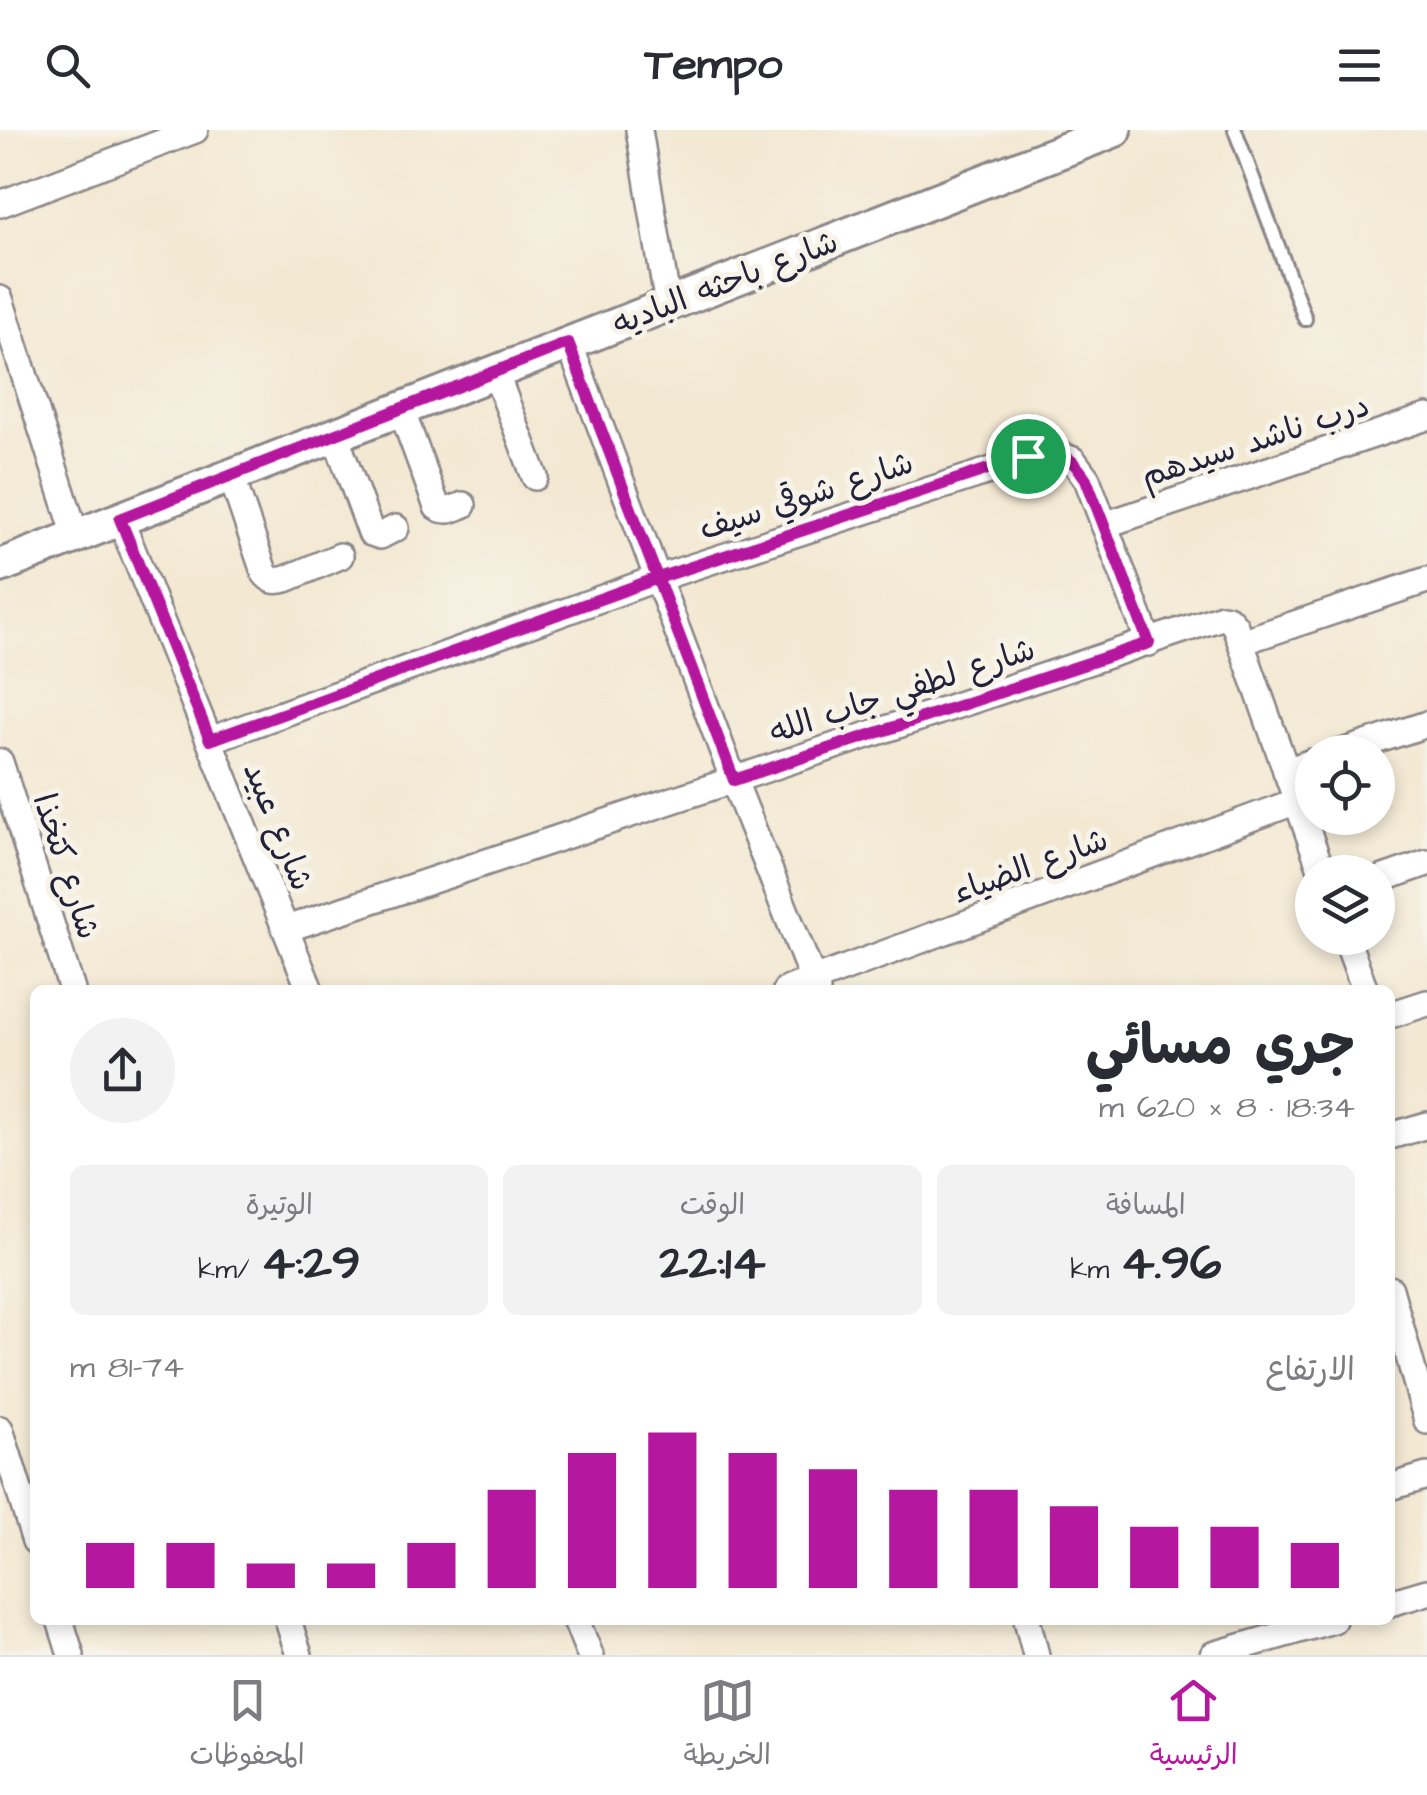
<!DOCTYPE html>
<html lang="ar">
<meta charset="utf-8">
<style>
:root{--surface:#fff;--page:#f2f2f3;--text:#2b2b33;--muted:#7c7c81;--line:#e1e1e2;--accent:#b5179e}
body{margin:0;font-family:"Architects Daughter","Playpen Sans Arabic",sans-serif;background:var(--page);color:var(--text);direction:rtl;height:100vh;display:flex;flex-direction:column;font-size:38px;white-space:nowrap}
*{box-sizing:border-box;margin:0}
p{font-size:32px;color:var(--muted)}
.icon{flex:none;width:55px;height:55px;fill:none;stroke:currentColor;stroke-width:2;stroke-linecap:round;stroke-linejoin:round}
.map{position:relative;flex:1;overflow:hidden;direction:ltr}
.side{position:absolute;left:30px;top:855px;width:1365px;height:640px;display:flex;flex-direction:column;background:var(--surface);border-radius:15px;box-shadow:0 5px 15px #0003;direction:rtl}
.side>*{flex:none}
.buttons{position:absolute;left:1295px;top:605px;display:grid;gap:20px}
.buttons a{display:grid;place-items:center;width:100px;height:100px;border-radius:50%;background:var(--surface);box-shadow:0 5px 15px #0003;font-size:50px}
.pin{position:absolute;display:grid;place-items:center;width:85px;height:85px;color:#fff;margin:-42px;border:5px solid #fff;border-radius:50%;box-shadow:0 2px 10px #0007}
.round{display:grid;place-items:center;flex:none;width:105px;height:105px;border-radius:52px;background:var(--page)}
.summary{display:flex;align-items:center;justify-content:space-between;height:170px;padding:0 40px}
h1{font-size:55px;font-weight:700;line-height:75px}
.metrics{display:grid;grid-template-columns:repeat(3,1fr);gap:15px;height:170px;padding:10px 40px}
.metrics div{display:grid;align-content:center;border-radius:15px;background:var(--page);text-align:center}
.metrics b{font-size:50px;font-weight:700}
.metrics small{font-size:28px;font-weight:400}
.metrics p{font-size:28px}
.chart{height:280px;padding:20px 40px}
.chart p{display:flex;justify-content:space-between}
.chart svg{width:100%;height:180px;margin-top:10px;stroke:var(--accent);stroke-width:6}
header{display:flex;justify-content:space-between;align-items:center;height:130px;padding:0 40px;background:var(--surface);font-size:45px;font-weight:700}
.tabs{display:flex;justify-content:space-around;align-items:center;height:140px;border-top:2px solid var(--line);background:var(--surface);font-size:28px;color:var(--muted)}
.tabs a{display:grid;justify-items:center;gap:5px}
.tabs .active{color:var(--accent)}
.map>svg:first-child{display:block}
</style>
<header><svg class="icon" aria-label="menu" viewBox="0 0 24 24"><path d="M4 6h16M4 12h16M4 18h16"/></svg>Tempo<svg class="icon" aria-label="search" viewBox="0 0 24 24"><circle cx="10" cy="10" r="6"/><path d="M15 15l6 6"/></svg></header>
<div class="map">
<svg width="1427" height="1525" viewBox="0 0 1427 1525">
<rect width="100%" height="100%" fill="#f7f3e8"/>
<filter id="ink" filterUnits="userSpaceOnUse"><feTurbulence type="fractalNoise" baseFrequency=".01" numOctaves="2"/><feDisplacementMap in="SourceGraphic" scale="20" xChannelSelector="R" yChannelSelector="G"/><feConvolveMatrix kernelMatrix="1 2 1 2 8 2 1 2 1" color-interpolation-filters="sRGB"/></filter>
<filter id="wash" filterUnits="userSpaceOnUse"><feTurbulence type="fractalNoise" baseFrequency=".0048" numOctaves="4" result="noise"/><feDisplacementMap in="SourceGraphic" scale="40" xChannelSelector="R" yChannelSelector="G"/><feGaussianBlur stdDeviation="2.25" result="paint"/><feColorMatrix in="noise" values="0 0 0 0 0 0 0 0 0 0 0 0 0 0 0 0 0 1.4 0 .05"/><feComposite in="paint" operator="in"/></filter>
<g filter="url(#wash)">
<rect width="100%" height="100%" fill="#f3e8d2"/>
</g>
<g filter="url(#ink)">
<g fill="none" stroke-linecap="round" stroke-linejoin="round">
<g stroke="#8a8586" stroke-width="18">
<polyline id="service" points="1235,0 1305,189"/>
</g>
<g stroke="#8a8586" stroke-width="30">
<g id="minor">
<polyline points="639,0 668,175"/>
<polyline points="0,74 195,0"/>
<polyline points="0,169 76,406"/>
<polyline points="569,213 734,651 817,860"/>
<polyline points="495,242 535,347"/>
<path d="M401,279L437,377C447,383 453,379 463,375"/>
<polyline points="335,305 371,403 380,406 396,398"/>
<path d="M231,345L264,442C270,451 275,452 286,449L340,426"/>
<polyline points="120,389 310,860"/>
<polyline points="1104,395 1427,287"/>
<polyline points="1241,512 1427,450"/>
<polyline points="210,610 658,448 1051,321 1073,330 1087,349 1149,513"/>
<polyline points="1342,622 1427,594"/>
<polyline points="0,632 72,860"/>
<polyline points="1286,641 1312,632"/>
<polyline points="1378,750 1427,733"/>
<polyline points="286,799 1222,487 1228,488 1235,496 1322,742"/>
<polyline points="1346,808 1365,860"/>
<polyline points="786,860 1297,671"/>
<polyline points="1390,885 1427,873"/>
<polyline points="1390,1006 1427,995"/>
<polyline points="1390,1159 1427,1291"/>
<polyline points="0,1299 35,1411"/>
<polyline points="1390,1357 1427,1346"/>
<polyline points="1390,1473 1427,1462"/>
<polyline points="60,1490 71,1525"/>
<polyline points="288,1490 299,1525"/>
<polyline points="576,1490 590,1525"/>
<polyline points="1027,1490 1036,1525"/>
<polyline points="1213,1525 1333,1490"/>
</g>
</g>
<g stroke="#8a8586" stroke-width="38">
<polyline id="tertiary" points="0,436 1115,0"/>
</g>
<use href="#service" stroke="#fff" stroke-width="12"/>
<use href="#minor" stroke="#fff" stroke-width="25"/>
<use href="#tertiary" stroke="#fff" stroke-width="32"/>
</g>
</g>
<g fill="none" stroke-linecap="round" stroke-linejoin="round" filter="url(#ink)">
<g stroke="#fff" stroke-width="20">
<path id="route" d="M1028,326L658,448L210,610L120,389L568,213L734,650L1149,513L1086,349C1069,323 1059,319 1028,326"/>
</g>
<use href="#route" stroke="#b5179e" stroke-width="12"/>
</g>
<g text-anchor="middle" stroke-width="10" stroke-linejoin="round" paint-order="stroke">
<g font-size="32" fill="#22223b" stroke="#f7f3e8">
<text transform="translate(725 152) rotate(-21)" y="11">شارع باحثه الباديه</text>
<text transform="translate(1255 310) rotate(-18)" y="11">درب ناشد سيدهم</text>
<text transform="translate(806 365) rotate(-18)" y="11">شارع شوقي سيف</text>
<text transform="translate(902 560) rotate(-18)" y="11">شارع لطفي جاب الله</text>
<text transform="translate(279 696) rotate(68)" y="11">شارع عبيد</text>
<text transform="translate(1030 735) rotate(-20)" y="11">شارع الضياء</text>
<text transform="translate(67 736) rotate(72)" y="11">شارع كتخذا</text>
</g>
</g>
</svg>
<div class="buttons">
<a><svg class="icon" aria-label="locate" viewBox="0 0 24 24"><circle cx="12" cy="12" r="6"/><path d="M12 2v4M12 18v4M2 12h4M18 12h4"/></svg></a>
<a><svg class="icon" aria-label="layers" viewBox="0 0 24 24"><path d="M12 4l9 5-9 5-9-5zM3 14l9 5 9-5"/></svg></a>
</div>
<div class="pin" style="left:1028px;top:326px;background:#1e9e55"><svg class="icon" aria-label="arrive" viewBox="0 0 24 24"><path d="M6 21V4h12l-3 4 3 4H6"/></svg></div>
<section class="side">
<div class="summary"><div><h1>جري مسائي</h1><p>18:34 · 8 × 620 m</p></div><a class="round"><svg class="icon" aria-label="share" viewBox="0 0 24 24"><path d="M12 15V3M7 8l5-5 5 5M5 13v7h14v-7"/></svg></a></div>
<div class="metrics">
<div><p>المسافة</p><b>4.96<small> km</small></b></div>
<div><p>الوقت</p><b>22:14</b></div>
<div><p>الوتيرة</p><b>4:29<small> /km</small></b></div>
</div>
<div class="chart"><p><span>الارتفاع</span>74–81 m</p>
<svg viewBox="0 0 160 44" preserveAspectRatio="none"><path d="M5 44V33M15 44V33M25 44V38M35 44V38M45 44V33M55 44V20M65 44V11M75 44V6M85 44V11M95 44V15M105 44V20M115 44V20M125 44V24M135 44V29M145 44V29M155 44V33"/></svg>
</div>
</section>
</div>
<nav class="tabs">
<a class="active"><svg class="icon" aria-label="home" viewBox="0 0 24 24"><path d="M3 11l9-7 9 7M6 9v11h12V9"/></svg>الرئيسية</a>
<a><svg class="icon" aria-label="map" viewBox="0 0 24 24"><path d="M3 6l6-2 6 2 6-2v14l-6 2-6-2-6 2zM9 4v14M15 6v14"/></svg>الخريطة</a>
<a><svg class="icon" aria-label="saved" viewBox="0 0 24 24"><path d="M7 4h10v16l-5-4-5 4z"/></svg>المحفوظات</a>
</nav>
